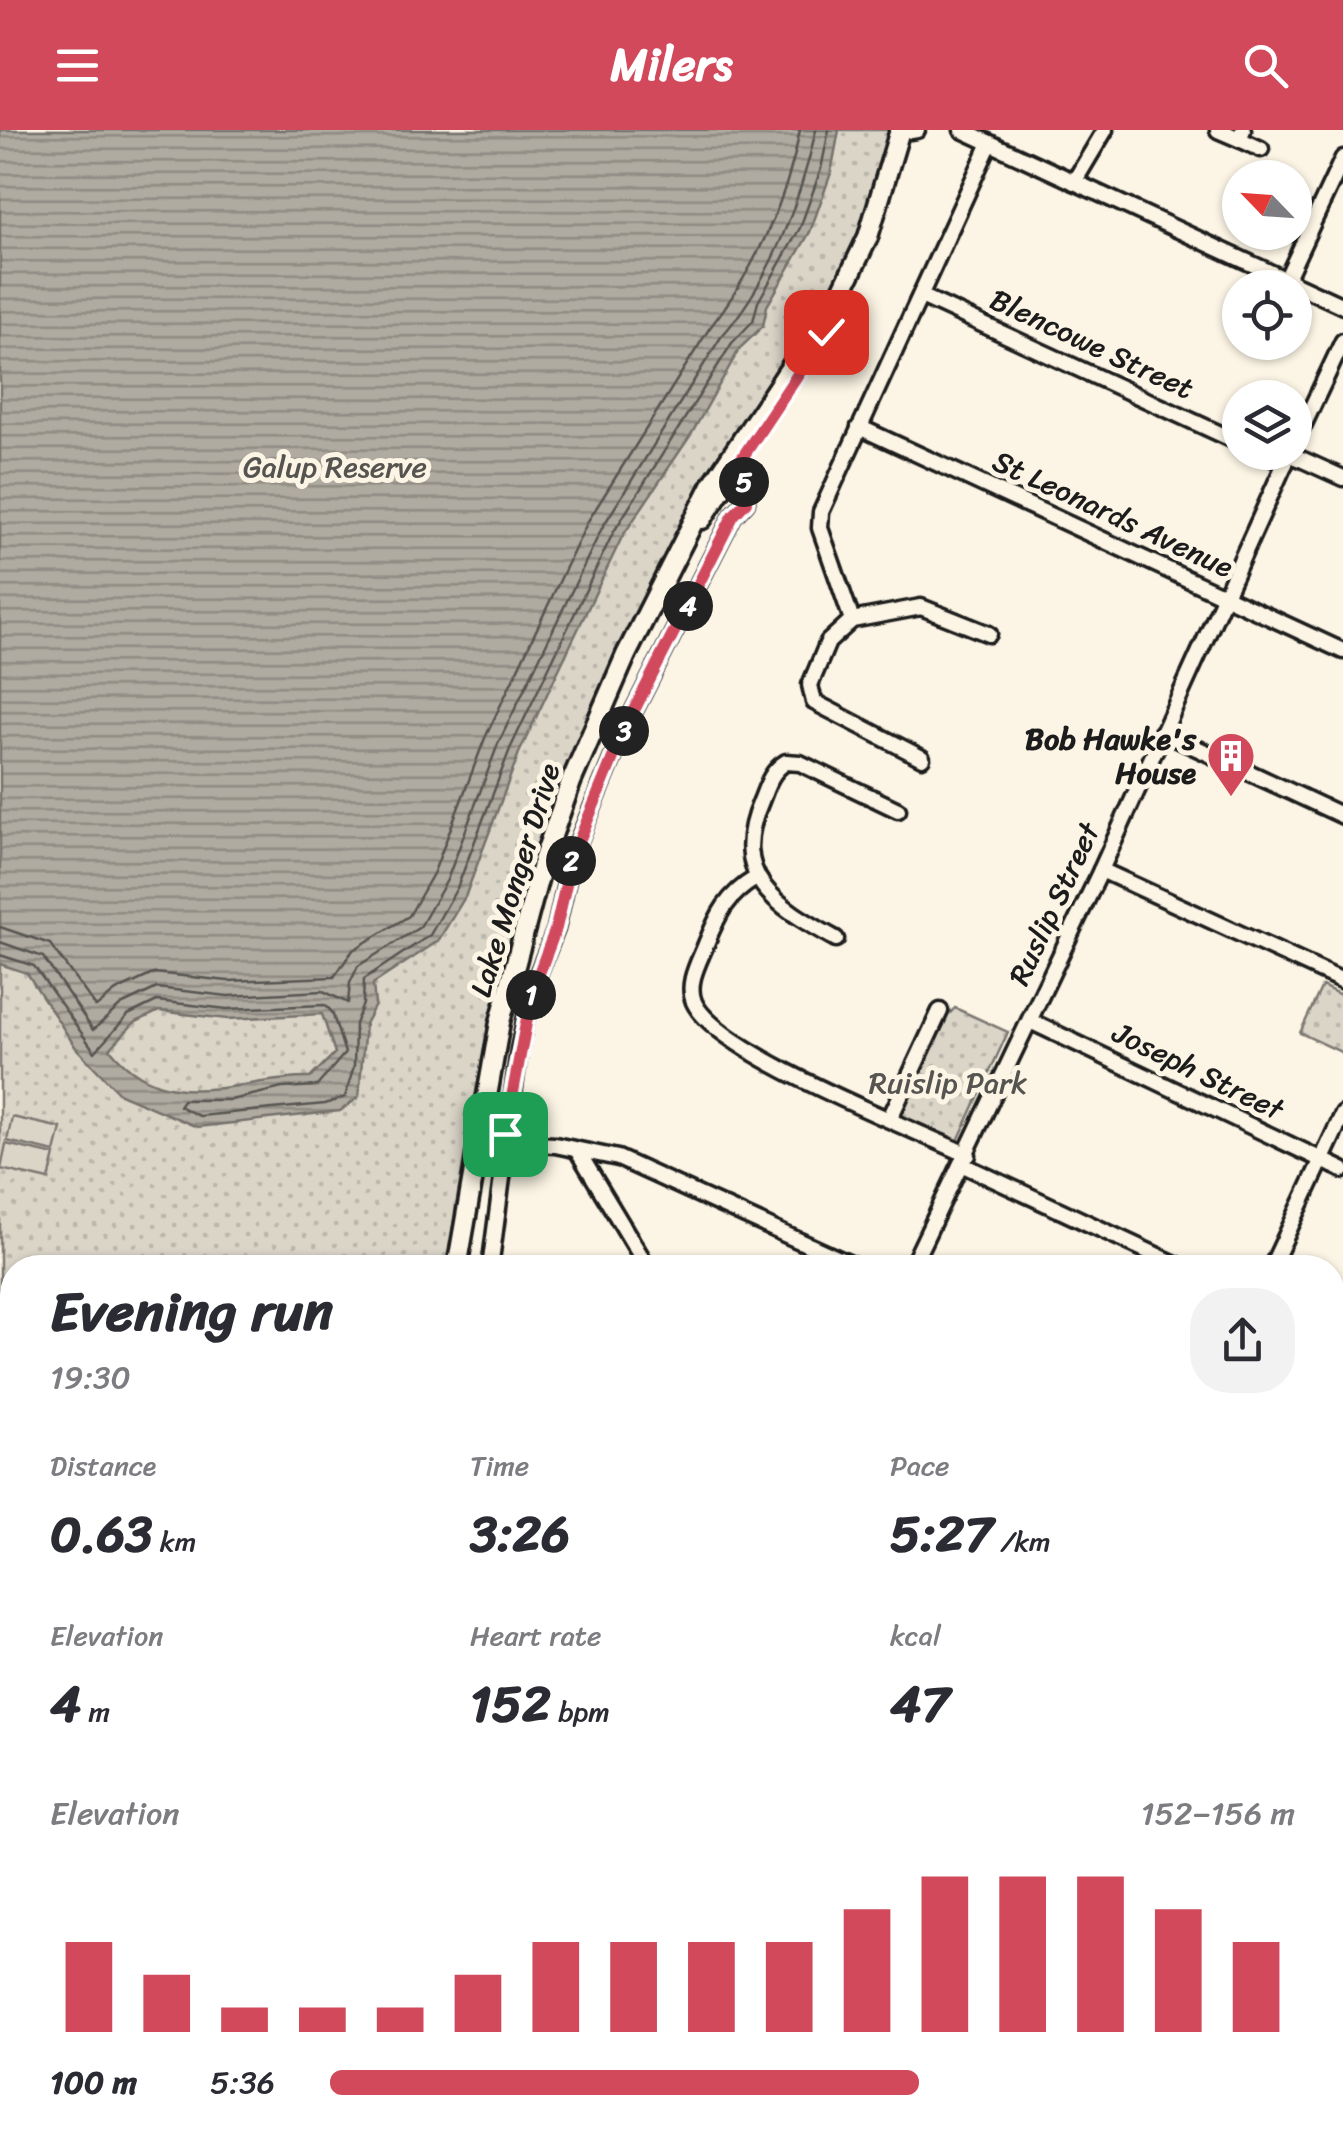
<!DOCTYPE html>
<meta charset="utf-8">
<style>
:root{--surface:#fff;--page:#f2f2f3;--text:#2b2b33;--muted:#7c7c81;--accent:#d1495b}
body{margin:0;font-family:Sriracha,sans-serif;background:var(--page);color:var(--text);height:100vh;display:flex;flex-direction:column;font-size:38px;white-space:nowrap}
*{box-sizing:border-box;margin:0}
p{font-size:32px;color:var(--muted)}
.icon{flex:none;width:55px;height:55px;fill:none;stroke:currentColor;stroke-width:2;stroke-linecap:round;stroke-linejoin:round}
.map{position:relative;flex:1;overflow:hidden}
.sheet{position:absolute;left:0px;top:1125px;width:1345px;height:888px;display:flex;flex-direction:column;background:var(--surface);border-radius:40px 40px 0 0;box-shadow:0 2px 8px #0004}
.sheet>*{flex:none}
.needle{width:65px;rotate:295deg}
.buttons{position:absolute;left:1222px;top:30px;display:grid;gap:20px}
.buttons a{display:grid;place-items:center;width:90px;height:90px;border-radius:50%;background:var(--surface);box-shadow:0 2px 8px #0004;font-size:50px}
.pin{position:absolute;display:grid;place-items:center;width:85px;height:85px;color:#fff;margin:-42px;border-radius:20px;box-shadow:0 5px 15px #0006}
.km{position:absolute;width:50px;height:50px;margin:-25px;border-radius:50%;background:#222;color:#fff;font-size:28px;line-height:50px;text-align:center}
.round{display:grid;place-items:center;flex:none;width:105px;height:105px;border-radius:40px;background:var(--page)}
.head{display:flex;align-items:center;justify-content:space-between;height:170px;padding:0 50px}
h1{font-size:55px;font-weight:700;line-height:75px}
.stats{display:grid;grid-template-columns:repeat(3,1fr);gap:15px;height:170px;padding:10px 50px}
.stats div{display:grid;align-content:center}
.stats b{font-size:50px;font-weight:700}
.stats small{font-size:28px;font-weight:400}
.stats p{font-size:28px}
.chart{height:280px;padding:20px 50px}
.chart p{display:flex;justify-content:space-between}
.chart svg{width:100%;height:180px;margin-top:10px;stroke:var(--accent);stroke-width:6}
ul{padding:0 50px;list-style:none;font-size:32px}
li{display:grid;grid-template-columns:160px 120px 1fr;align-items:center;height:75px}
li i{height:25px;border-radius:12px;background:var(--accent)}
header{display:flex;justify-content:space-between;align-items:center;height:130px;padding:0 50px;background:var(--accent);color:#fff;font-size:45px;font-weight:700}
.map>svg:first-child{display:block}
</style>
<header><svg class="icon" aria-label="menu" viewBox="0 0 24 24"><path d="M4 6h16M4 12h16M4 18h16"/></svg>Milers<svg class="icon" aria-label="search" viewBox="0 0 24 24"><circle cx="10" cy="10" r="6"/><path d="M15 15l6 6"/></svg></header>
<div class="map">
<svg width="1343" height="2012" viewBox="0 0 1343 2012">
<defs>
<pattern id="park-dots" width="8" height="8" patternUnits="userSpaceOnUse" patternTransform="scale(2.5)"><rect width="8" height="8" fill="#dbd5c8"/><path d="M2 2h.1M6 6h.1" fill="none" stroke="#bbb6ab" stroke-width="1.8" stroke-linecap="round"/></pattern>
<pattern id="water-rules" width="6" height="5" patternUnits="userSpaceOnUse" patternTransform="scale(2.5)"><rect width="6" height="5" fill="#b0aba1"/><path d="M0 2.5h6" fill="none" stroke="#8e8a82"/></pattern>
</defs>
<rect width="100%" height="100%" fill="#fcf5e5"/>
<filter id="ink" filterUnits="userSpaceOnUse"><feTurbulence type="fractalNoise" baseFrequency=".01" numOctaves="2"/><feDisplacementMap in="SourceGraphic" scale="20" xChannelSelector="R" yChannelSelector="G"/><feConvolveMatrix kernelMatrix="1 2 1 2 8 2 1 2 1" color-interpolation-filters="sRGB"/></filter>
<g filter="url(#ink)">
<g fill="url(#park-dots)" stroke="#7c7872" stroke-width="2.5">
<path d="M0,0H895C882,43 870,88 851,129C833,169 802,207 778,245C725,328 673,411 628,499C525,699 478,916 447,1137L12,1138V1174L0,1168Z"/>
<polygon points="1322,856 1343,866 1343,923 1300,903"/>
<polygon points="955,878 1008,902 956,1015 906,992 900,979 936,898"/>
</g>
<g fill="#dbd5c8" stroke="#7c7872" stroke-width="2.5">
<polygon points="12,987 61,998 55,1022 7,1011"/>
<polygon points="6,1014 55,1025 49,1050 1,1039"/>
</g>
<path fill="url(#water-rules)" stroke="#75726c" stroke-width="2.5" fill-rule="evenodd" d="M0,0H839L831,43L810,102L767,176L763,196L740,218L692,303L622,407L519,623L465,767L438,811L373,854L375,875L365,894L359,967L340,981L197,997L120,964L76,918L27,843L0,834ZM159,881L227,889L322,884L335,923L310,948C238,947 166,989 110,919L134,893Z"/>
<g fill="none" stroke-linecap="round" stroke-linejoin="round">
<g stroke="#575551" stroke-width="2.5">
<path d="M0,797L50,814L96,877L116,861L155,843L228,851L334,847L353,820L409,786L434,742L485,608L588,391L709,199C753,143 787,71 800,0"/>
<path d="M0,812L43,827L93,900L121,875L157,858L228,866L323,861L348,873L350,853L358,836L420,797L447,750L498,614L602,398L721,207C770,152 800,72 816,0"/>
<polyline points="0,825 34,836 95,922 128,885 157,871 227,879 325,875 332,882 345,923 317,956 282,958 231,970 183,970 179,976 199,986 325,974 345,967 354,936 355,894 363,874 364,849 430,805 457,758 510,619 613,403 732,213 753,191 758,172 800,98 821,39 829,0"/>
</g>
<g stroke="#1c1c1c" stroke-width="21">
<g id="minor">
<polyline points="962,0 1343,176"/>
<polyline points="1218,0 1239,9 1243,0"/>
<polyline points="911,1 917,0"/>
<polyline points="1239,9 1261,19"/>
<polyline points="1074,52 1105,0"/>
<polyline points="1286,150 1343,28"/>
<polyline points="921,166 1240,313"/>
<polyline points="859,297 1343,521"/>
<polyline points="1295,313 1343,211"/>
<polyline points="1260,322 1285,334"/>
<polyline points="1290,324 1343,348"/>
<polyline points="852,490 820,398 821,382 990,13"/>
<polyline points="1162,602 1343,686"/>
<polyline points="922,628 814,572 810,555 828,512 852,490 921,477 989,504"/>
<polyline points="1101,740 1343,851"/>
<path d="M756,748C727,765 718,784 706,814C699,832 686,853 694,872C716,923 912,998 968,1025"/>
<path d="M836,809C775,775 728,747 761,671C767,656 771,641 786,632L800,633L898,680"/>
<polyline points="1030,891 1343,1040"/>
<polyline points="890,988 940,881"/>
<polyline points="476,1011 555,1015 618,1028 859,1138"/>
<polyline points="577,1020 648,1138"/>
<polyline points="963,1035 1184,1138"/>
<polyline points="490,1138 519,920 531,862 556,799 572,727 626,596 733,386 746,372 745,355 732,333"/>
<polyline points="911,1138 1101,740 1290,322"/>
<polyline points="1271,1138 1343,984"/>
<polyline points="0,1174 12,1180"/>
<polyline points="1332,1208 1343,1213"/>
<polyline points="1332,1333 1343,1311"/>
<polyline points="1332,1507 1343,1512"/>
<polyline points="0,1518 12,1524"/>
<polyline points="0,1693 12,1699"/>
<polyline points="0,1866 12,1872"/>
<polyline points="279,2000 304,2012"/>
<polyline points="639,2000 664,2012"/>
<polyline points="998,2000 1023,2012"/>
<polyline points="626,2012 632,2000"/>
</g>
</g>
<g stroke="#1c1c1c" stroke-width="25">
<g id="major">
<polyline points="702,389 737,335"/>
<polyline points="457,1138 500,892 543,731 571,652 626,525 712,355 843,159 868,107 900,0"/>
<polyline points="0,1352 12,1358"/>
<polyline points="1332,1704 1343,1681"/>
<polyline points="1332,1728 1343,1705"/>
<polyline points="1332,1982 1343,1987"/>
<polyline points="97,2012 102,2000"/>
<polyline points="1196,2012 1199,2000"/>
</g>
</g>
<use href="#minor" stroke="#fcf5e5" stroke-width="14"/>
<use href="#major" stroke="#fcf5e5" stroke-width="18"/>
</g>
</g>
<g fill="none" stroke-linecap="round" stroke-linejoin="round" filter="url(#ink)">
<g stroke="#fff" stroke-width="20">
<polyline id="route" points="505,1004 532,862 556,798 572,728 626,596 733,386 746,372 745,355 736,337 826,202"/>
</g>
<use href="#route" stroke="#d1495b" stroke-width="12"/>
</g>
<defs>
<g id="building-pin" transform="scale(2.5)"><path d="M0 17L-7.5 6A9.5 9.5 0 1 1 7.5 6Z" fill="#d1495b" stroke="#fcf5e5"/><path d="M-4-6H4V6H1V3H-1V6H-4ZM-2.5-4.3h1.7v1.8h-1.7ZM.8-4.3h1.7v1.8H.8ZM-2.5-1h1.7V.8h-1.7ZM.8-1h1.7V.8H.8Z" fill="#fff"/></g>
</defs>
<g fill-rule="evenodd">
<use href="#building-pin" x="1231" y="626"/>
</g>
<g text-anchor="middle" stroke-width="10" stroke-linejoin="round" paint-order="stroke">
<g font-size="30" fill="#1c1c1c" stroke="#fcf5e5">
<text transform="translate(1092 214) rotate(25)" y="10">Blencowe Street</text>
<text transform="translate(1113 384) rotate(25)" y="10">St Leonards Avenue</text>
<text transform="translate(515 750) rotate(-73)" y="10">Lake Monger Drive</text>
<text transform="translate(1054 774) rotate(-65)" y="10">Ruslip Street</text>
<text transform="translate(1198 941) rotate(26)" y="10">Joseph Street</text>
</g>
<g font-size="30" fill="#555450" stroke="#fcf5e5">
<text x="335" y="347">Galup Reserve</text>
<text x="948" y="963">Ruislip Park</text>
</g>
<g font-size="30" font-weight="bold" fill="#1c1c1c" stroke="#fcf5e5" text-anchor="end">
<text x="1196" y="619">Bob Hawke's<tspan x="1196" dy="34">House</tspan></text>
</g>
</g>
</svg>
<div class="buttons">
<a><svg class="needle" viewBox="-14 -14 28 28"><path d="M0-13l5 13h-10z" fill="#e53935"/><path d="M0 13l5-13h-10z" fill="#7c7c81"/></svg></a>
<a><svg class="icon" aria-label="locate" viewBox="0 0 24 24"><circle cx="12" cy="12" r="6"/><path d="M12 2v4M12 18v4M2 12h4M18 12h4"/></svg></a>
<a><svg class="icon" aria-label="layers" viewBox="0 0 24 24"><path d="M12 4l9 5-9 5-9-5zM3 14l9 5 9-5"/></svg></a>
</div>
<div class="pin" style="left:505px;top:1004px;background:#1e9e55"><svg class="icon" aria-label="arrive" viewBox="0 0 24 24"><path d="M6 21V4h12l-3 4 3 4H6"/></svg></div>
<div class="pin" style="left:826px;top:202px;background:#d93025"><svg class="icon" aria-label="check" viewBox="0 0 24 24"><path d="M5 12l5 5 9-10"/></svg></div>
<b class="km" style="left:531px;top:865px">1</b>
<b class="km" style="left:571px;top:731px">2</b>
<b class="km" style="left:624px;top:601px">3</b>
<b class="km" style="left:688px;top:476px">4</b>
<b class="km" style="left:744px;top:352px">5</b>
<section class="sheet">
<div class="head"><div><h1>Evening run</h1><p>19:30</p></div><a class="round"><svg class="icon" aria-label="share" viewBox="0 0 24 24"><path d="M12 15V3M7 8l5-5 5 5M5 13v7h14v-7"/></svg></a></div>
<div class="stats">
<div><p>Distance</p><b>0.63<small> km</small></b></div>
<div><p>Time</p><b>3:26</b></div>
<div><p>Pace</p><b>5:27<small> /km</small></b></div>
</div>
<div class="stats">
<div><p>Elevation</p><b>4<small> m</small></b></div>
<div><p>Heart rate</p><b>152<small> bpm</small></b></div>
<div><p>kcal</p><b>47</b></div>
</div>
<div class="chart"><p><span>Elevation</span>152–156 m</p>
<svg viewBox="0 0 160 44" preserveAspectRatio="none"><path d="M5 44V22M15 44V30M25 44V38M35 44V38M45 44V38M55 44V30M65 44V22M75 44V22M85 44V22M95 44V22M105 44V14M115 44V6M125 44V6M135 44V6M145 44V14M155 44V22"/></svg>
</div>
<ul>
<li><b>100 m</b>5:36<i style="width:61%"></i></li>
</ul>
</section>
</div>
